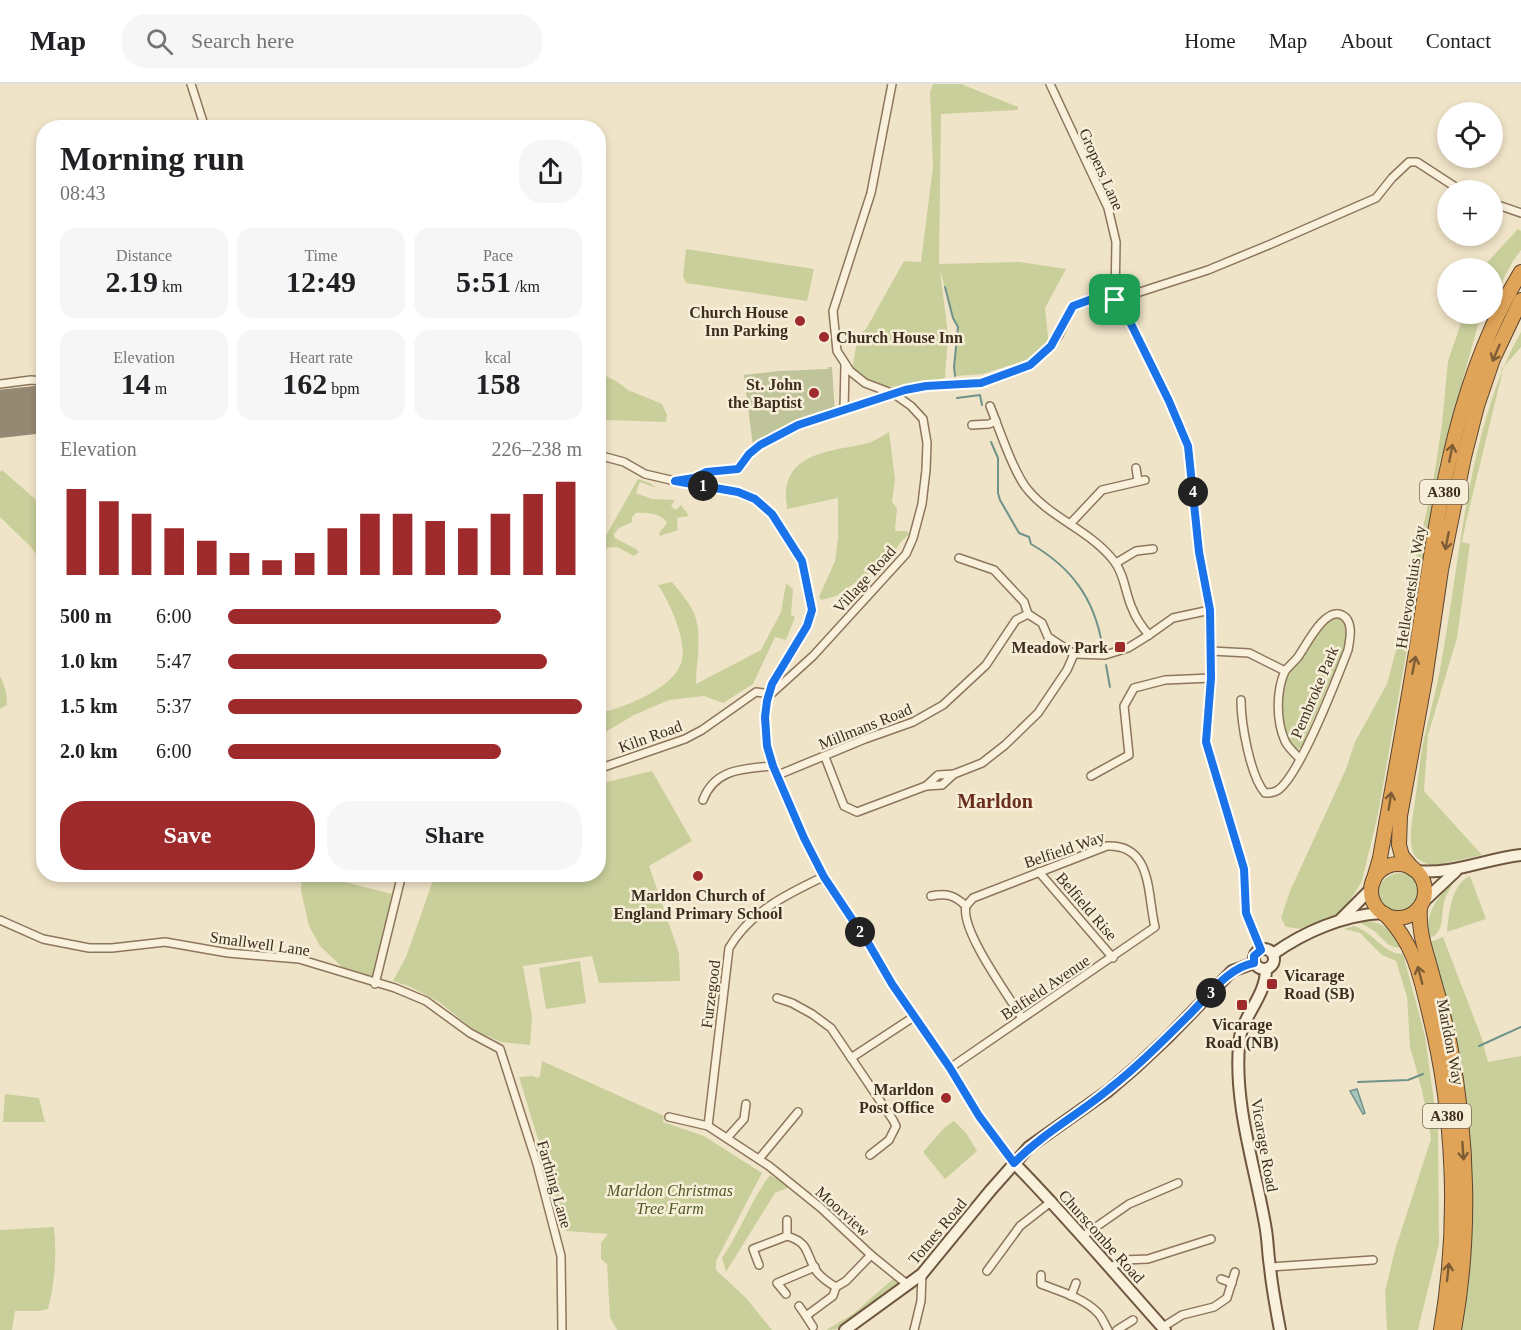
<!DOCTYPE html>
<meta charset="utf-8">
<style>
:root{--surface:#fff;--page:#f6f6f6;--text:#202124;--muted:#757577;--line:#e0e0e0;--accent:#9e2a2b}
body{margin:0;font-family:"Times New Roman",serif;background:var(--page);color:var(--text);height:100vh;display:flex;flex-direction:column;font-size:22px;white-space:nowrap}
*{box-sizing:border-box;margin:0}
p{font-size:20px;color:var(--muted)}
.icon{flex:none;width:33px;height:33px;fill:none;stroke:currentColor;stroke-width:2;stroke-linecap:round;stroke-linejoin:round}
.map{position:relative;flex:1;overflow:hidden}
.sheet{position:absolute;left:36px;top:36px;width:570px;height:762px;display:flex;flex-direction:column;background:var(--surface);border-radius:24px;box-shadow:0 3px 9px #0003}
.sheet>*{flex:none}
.buttons{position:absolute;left:1437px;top:18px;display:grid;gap:12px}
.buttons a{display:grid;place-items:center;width:66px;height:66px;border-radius:50%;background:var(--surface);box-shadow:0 3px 9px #0003;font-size:30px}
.pin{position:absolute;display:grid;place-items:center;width:51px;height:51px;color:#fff;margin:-26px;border-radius:12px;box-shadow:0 3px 9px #0006}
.km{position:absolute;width:30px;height:30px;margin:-15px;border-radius:50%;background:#222;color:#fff;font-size:16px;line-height:30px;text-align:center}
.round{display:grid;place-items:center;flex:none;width:63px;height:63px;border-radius:24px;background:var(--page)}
.overview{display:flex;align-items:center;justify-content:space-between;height:102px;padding:0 24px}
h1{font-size:33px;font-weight:600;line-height:45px}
.stats{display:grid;grid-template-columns:repeat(3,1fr);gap:9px;height:102px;padding:6px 24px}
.stats div{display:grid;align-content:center;border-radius:15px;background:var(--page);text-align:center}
.stats b{font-size:30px;font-weight:600}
.stats small{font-size:16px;font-weight:400}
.stats p{font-size:16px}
.chart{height:168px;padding:12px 24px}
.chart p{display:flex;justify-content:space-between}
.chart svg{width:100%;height:108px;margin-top:6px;stroke:var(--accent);stroke-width:6}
.primary-button{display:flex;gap:12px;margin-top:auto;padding:12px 24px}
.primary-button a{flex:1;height:69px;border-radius:24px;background:var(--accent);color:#fff;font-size:24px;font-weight:600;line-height:69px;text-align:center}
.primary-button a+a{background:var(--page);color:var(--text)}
ul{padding:0 24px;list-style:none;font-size:20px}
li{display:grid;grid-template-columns:96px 72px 1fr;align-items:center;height:45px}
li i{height:15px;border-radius:8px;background:var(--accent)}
header{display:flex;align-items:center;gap:36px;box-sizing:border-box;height:84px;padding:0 30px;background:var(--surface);border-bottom:2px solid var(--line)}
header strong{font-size:28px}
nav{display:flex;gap:33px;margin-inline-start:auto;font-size:21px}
.search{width:420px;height:54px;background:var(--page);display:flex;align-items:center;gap:15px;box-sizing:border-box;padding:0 21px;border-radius:24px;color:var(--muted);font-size:22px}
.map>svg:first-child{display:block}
</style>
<header>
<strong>Map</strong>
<div class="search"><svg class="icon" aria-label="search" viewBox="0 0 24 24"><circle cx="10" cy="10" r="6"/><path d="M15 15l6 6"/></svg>Search here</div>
<nav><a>Home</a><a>Map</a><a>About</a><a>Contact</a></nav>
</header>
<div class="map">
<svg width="1521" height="1246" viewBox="0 0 1521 1246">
<rect width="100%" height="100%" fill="#f0e4c8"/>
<g fill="#c9cf9b">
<path d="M933,0H961L1018,23V26L941,30L939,180L1020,178L1066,185L1045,224L1049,262L1030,275L983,290L955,292L954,283L958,243L953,234L940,186L948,251L945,294C912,302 878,312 852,285L858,252L866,245L904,177L921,178L933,83L930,8Z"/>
<polygon points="1518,145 1521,147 1521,166 1513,177 1493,214 1492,184 1482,184"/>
<polygon points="686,165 814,185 807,217 686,199 683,192"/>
<polygon points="1464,230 1484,230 1478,241 1439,382 1378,730 1362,797 1350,816 1338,830 1303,845 1286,843 1281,834 1290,807 1346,685 1355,658 1387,600 1404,536 1411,496 1433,399 1442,340 1448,277"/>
<path d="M1521,248V263L1501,286L1502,290L1466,438L1462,458L1470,460L1457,554L1428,651L1424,707L1482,771L1445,779L1444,783C1433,782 1417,779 1413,768C1408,753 1413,733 1415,718C1418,695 1420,672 1425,650C1431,625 1438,600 1442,574C1456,497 1462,422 1483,345C1493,310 1503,279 1521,248Z"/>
<polygon points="599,289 616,297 628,306 662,320 667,331 666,338 606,336 602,363 599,362"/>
<path d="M889,348L895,395L892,418L897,424L895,447H907L909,450L899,460L893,473L836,512L821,516L819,513L835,477L838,454V414L787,425C787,420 785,412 786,407C790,366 838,367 868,359C875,357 882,352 889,348Z"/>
<polygon points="2,386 43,422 43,480 31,463 0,433 0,388"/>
<path d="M638,395L650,399L656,404L640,398L636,409L652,415L675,416L671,422L676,426L681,421L689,432L677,434L678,446L660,452L659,449L667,439C663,430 647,428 636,429L632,433V438L619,444L614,450L615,454L636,465L639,468L634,472L617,463L599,464Z"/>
<path d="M672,498C680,508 689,518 694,529C703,551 696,577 696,600L761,566L781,528L786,499L793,505L791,531L795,533L786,556L775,553L753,600L723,619L704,612L669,616L634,631L599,652L603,678L599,679V629C623,624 676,604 682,576C686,554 670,519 658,501Z"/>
<path d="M1334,533H1341C1348,542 1346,552 1345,563L1301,664L1296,665C1281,652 1280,621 1283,603C1285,590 1323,539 1334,533Z"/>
<path d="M0,592C5,602 7,609 7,621L0,625Z"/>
<polygon points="652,687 692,757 649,782 679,869 680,897 599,899 592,872 523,882 532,933 530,961 501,958 474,946 439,918 411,903 393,897 406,873 435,791 598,790 599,700"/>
<circle cx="1400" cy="811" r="22"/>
<polygon points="313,790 392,810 373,894 343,884 320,862 309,842 301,807 302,791"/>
<path d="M1470,792L1486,835L1447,848C1449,830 1451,800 1470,792Z"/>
<path d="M1454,797C1451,803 1447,809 1445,815C1440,829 1446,848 1430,854C1423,831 1438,812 1454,797Z"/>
<path d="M1361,837C1382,836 1393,846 1401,863C1389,866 1383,854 1374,847C1370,844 1365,842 1361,839Z"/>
<path d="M1354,842C1375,849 1383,870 1403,870L1425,952L1438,1046L1439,1160L1418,1246H1387L1385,1207L1395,1166L1431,1055L1422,1006L1410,963L1407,913L1396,877L1382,871L1360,849L1344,845Z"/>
<polygon points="1443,853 1482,955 1488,978 1521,972 1521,1246 1460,1246 1428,859"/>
<polygon points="580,877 586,919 546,925 539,884"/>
<polygon points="542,977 664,1032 663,1038 704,1052 762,1089 716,1177 716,1186 746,1214 772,1246 617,1246 610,1233 607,1180 601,1175 601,1159 608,1150 566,1147 519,993 532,992 538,994 540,992"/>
<polygon points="5,1010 39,1014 45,1038 3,1038"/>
<polygon points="954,1037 966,1049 977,1067 945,1095 923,1068 945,1043"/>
<path d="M770,1091L790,1103L775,1109L726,1188L722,1174C740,1148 751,1116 770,1091Z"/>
<path d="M54,1143C57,1171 55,1198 48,1225L40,1227H15L12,1246H0V1146Z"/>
<polygon points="893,1195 902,1202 841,1245 826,1246 853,1230"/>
</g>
<polygon fill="#bfc49a" points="828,283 832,283 835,329 789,342 753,362 744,291 779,287 828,285"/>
<polygon fill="#a9c4bc" stroke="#6f938a" stroke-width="1.5" points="1357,1005 1365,1029 1363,1030 1350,1007"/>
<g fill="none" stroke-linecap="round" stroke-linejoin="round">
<g stroke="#6f938a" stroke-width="2">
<polyline points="945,203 953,234 958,243 954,283 955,292"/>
<polyline points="957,314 980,311 982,321"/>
<path d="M991,358L998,374V409L1000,416L1019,449L1029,453L1031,460C1071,483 1094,514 1102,560"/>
<polyline points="1106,581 1110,603"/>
<polyline points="1479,962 1521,943"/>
<polyline points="1358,998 1408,996 1423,990"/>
</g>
<polyline stroke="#968974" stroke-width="48" points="0,330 44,325"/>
<g stroke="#8d765c" stroke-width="10">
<g id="street">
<polyline points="191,0 205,44"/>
<polyline points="1050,0 1108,124 1116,158 1115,216 1131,240 1169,317 1188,361 1199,468 1210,526"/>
<polyline points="1492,119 1521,129"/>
<polyline points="1115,216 1208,186 1271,160 1376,114 1392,94 1409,78 1417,78 1460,106"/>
<polyline points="0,300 31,296 44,297"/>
<path d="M990,322C999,344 1014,390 1028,406C1052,435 1091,447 1114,477C1125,491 1125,509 1132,524C1136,535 1142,543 1149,551L1173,534L1210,526"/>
<polyline points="844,326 845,281"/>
<polyline points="972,341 989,340 996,337"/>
<polyline points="598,371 624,378 645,390 675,397 738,408 755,415 772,431 802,477 812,526 807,542 772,600 767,617 765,633 767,662 773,682 804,754 823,793 870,862 892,900 950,984 979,1032 1014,1079"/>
<polyline points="1136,384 1138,397"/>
<polyline points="680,396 694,394 706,388 739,385 749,370 760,361 798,341 905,306 926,302 981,299 1030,281 1051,262 1059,251 1073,221 1114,207"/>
<polyline points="1070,440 1102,406 1145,396"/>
<polyline points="959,474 994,486 1024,518 1028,530 1042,539 1048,553 1074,570 1105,571 1128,564 1149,551"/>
<polyline points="1116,479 1136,467 1153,465"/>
<polyline points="1209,523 1211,594 1206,658 1244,785 1246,829 1261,865"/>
<path d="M1211,567L1249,569L1285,587C1289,582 1294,578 1298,573C1306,562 1325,522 1342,531C1354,537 1350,555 1348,566C1337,594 1300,691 1278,706C1274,709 1270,709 1265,709C1250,692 1241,639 1241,616"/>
<path d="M1285,587C1276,607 1276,637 1285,657C1288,664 1295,669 1300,675"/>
<polyline points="771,610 813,572 906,470 913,454 922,420 926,386 927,359 923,335 911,322 894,310 865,299 850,287 837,267 833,227 871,109 892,0"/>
<polyline points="825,673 844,722 857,728 926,702 942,701 954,690"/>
<polyline points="598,685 685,655 702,646 756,608 764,609 769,612"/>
<polyline points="778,691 865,655 913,638 943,621 986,581 1016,536 1028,530"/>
<polyline points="1091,692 1129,671 1124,622 1134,604 1165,596 1211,594"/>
<polyline points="926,702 938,691 954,690 982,679 1005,661 1038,629 1067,586 1074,570"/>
<path d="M703,716C715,684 744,685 773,682"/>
<polyline points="1039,788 1113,874"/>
<path d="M931,812C947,809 954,811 966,822C960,846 1008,911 1022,934"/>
<polyline points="0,836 43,855 89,864 112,864 165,858 228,869 299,875 395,904 426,917 470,949 500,965 537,1080 561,1172 562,1246"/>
<polyline points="375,900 402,790"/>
<polyline points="777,914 792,919 812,930 831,944 893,1036 896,1042 889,1056 870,1071"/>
<polyline points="851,974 915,932"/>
<path d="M950,984L1155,843C1147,811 1153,760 1107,762L973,814L966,822"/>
<polyline points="669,1033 708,1042 769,1082 821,1124 871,1171 908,1201"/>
<path d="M708,1042L729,864C750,828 787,810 823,793"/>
<polyline points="727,1054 744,1035 746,1020"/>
<polyline points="759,1075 798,1028"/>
<polyline points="787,1152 787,1136"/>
<polyline points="1083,1152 1129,1120 1178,1099"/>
<path d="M759,1181L753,1165L787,1152C811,1159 805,1171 817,1188C822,1194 829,1199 836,1203L846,1197L871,1171"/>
<polyline points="1270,1183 1373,1176"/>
<polyline points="1109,1184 1124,1176 1148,1175 1211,1155"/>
<polyline points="987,1187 1020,1142 1052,1117"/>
<path d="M1041,1191V1200C1059,1207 1084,1214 1098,1229C1102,1233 1105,1241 1108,1246"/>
<polyline points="1221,1195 1232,1199"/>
<polyline points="786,1210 777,1199 815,1183"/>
<polyline points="1071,1212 1076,1199"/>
<polyline points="799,1222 806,1232 833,1212 836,1203"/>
<polyline points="806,1232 813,1243"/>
<polyline points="1163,1243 1182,1231 1214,1223 1227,1214 1235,1188"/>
<polyline points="914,1246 921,1217 922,1190"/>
<polyline points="1117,1246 1133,1236"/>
</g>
</g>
<g stroke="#6f573f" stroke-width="14">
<g id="secondary">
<path d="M1416,787C1452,791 1485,775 1521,771"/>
<polyline points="1423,818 1456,787"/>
<polyline points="1341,835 1372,804"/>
<circle cx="1264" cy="875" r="10"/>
<path d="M1273,870C1304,848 1343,831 1382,829"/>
<path d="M1266,885C1266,914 1240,933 1239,961C1234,1024 1256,1085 1266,1146C1268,1159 1268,1171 1270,1183C1272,1204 1276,1225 1280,1246"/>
<path d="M1014,1079C1067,1133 1115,1190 1165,1246"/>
<polyline points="845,1246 922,1190 990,1107 1029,1063 1108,1007 1136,983 1168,953 1232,887 1254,879"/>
</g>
</g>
<g stroke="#5b4430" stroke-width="16">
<g id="highway">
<circle cx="1398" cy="807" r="27"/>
<polyline points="1413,785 1402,772 1399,761 1400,732 1425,595 1441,486 1464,373 1477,322 1493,275 1521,216"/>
<path d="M1373,798L1380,774C1392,705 1405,637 1416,568C1437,437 1451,303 1521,188"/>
<path d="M1420,824C1418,848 1426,867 1432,890C1439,914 1445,937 1450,961C1468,1054 1471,1153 1454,1246"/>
<path d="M1385,830C1414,860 1420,890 1429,928C1455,1031 1459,1142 1441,1246"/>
</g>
</g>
<use href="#street" stroke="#faf1dc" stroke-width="7"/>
<use href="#secondary" stroke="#faf1dc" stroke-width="10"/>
<use href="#highway" stroke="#e0a458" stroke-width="14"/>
</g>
<defs><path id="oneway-shaft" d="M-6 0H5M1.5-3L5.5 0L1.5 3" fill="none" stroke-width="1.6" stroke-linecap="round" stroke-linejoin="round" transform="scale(1.5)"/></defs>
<g stroke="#7e5d36">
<use href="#oneway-shaft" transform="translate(1496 269) rotate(113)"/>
<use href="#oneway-shaft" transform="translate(1451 369) rotate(-79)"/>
<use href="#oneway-shaft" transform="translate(1447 457) rotate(101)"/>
<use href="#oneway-shaft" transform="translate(1414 581) rotate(-79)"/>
<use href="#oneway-shaft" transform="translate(1390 717) rotate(-81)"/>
<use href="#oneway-shaft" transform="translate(1420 891) rotate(-105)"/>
<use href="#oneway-shaft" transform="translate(1463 1067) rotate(86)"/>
<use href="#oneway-shaft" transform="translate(1448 1188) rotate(-84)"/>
</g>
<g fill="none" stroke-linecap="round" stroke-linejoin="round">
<g stroke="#fff" stroke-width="12">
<path id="route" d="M1114,207L1115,216L1131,240L1169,317L1188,362L1199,468L1210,526L1211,594L1206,658L1244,785L1246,829L1261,866L1254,872V879C1226,884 1207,914 1187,933C1162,958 1137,983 1109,1005C1078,1031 1042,1050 1014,1079L979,1032L950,984L892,900L870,862L824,793L804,754L773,682L767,662L765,633L767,617L772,600L807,542L812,526L802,477L772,430L755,415L738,408L675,397L694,394L706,388L738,385L749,370L760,361L798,341L905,306L926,302L981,299L1030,281L1051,262L1073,222Z"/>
</g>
<use href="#route" stroke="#1a73e8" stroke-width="8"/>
</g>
<g fill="#9e2a2b" stroke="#f7eed8" stroke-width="2">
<circle cx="800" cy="237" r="6"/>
<circle cx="824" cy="253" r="6"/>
<circle cx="814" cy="309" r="6"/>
<rect x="1114" y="557" width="12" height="12" rx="3"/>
<circle cx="698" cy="792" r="6"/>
<rect x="1266" y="894" width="12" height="12" rx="3"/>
<rect x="1236" y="915" width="12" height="12" rx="3"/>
<circle cx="946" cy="1014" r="6"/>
</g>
<g text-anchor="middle" stroke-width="5" stroke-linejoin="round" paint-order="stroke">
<g fill="#f7eed8" stroke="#756857" stroke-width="1.5">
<rect x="1420" y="396" width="48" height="24" rx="4.5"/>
<rect x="1423" y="1020" width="48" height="24" rx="4.5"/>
</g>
<g font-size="15" font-weight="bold" fill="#3d2e20">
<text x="1444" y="413">A380</text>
<text x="1447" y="1037">A380</text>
</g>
<g font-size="16" fill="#3d2e20" stroke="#f7eed8">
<text transform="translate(1102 85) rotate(66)" y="6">Gropers Lane</text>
<text transform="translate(864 495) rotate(-48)" y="6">Village Road</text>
<text transform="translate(1410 503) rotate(-81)" y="6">Hellevoetsluis Way</text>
<text transform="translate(1314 608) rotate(-67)" y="6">Pembroke Park</text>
<text transform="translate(865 642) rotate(-22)" y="6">Millmans Road</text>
<text transform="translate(650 652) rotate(-20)" y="6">Kiln Road</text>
<text transform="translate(1064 765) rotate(-19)" y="6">Belfield Way</text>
<text transform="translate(1087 822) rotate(49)" y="6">Belfield Rise</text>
<text transform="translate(260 859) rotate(8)" y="6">Smallwell Lane</text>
<text transform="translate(1045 903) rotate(-34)" y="6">Belfield Avenue</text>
<text transform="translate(710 910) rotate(-83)" y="6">Furzegood</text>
<text transform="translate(1451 958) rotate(79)" y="6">Marldon Way</text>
<text transform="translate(1265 1061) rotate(80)" y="6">Vicarage Road</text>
<text transform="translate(555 1100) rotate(74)" y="6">Farthing Lane</text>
<text transform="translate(843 1127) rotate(42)" y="6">Moorview</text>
<text transform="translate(937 1147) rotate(-50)" y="6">Totnes Road</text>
<text transform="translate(1102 1152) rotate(48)" y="6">Churscombe Road</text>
</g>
<g font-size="16" font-weight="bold" fill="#3d2e20" stroke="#f7eed8" text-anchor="end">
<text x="788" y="234">Church House<tspan x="788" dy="18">Inn Parking</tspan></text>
<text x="836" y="259" text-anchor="start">Church House Inn</text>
<text x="802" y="306">St. John<tspan x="802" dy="18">the Baptist</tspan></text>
<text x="1108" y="569">Meadow Park</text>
<text x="698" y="817" text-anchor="middle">Marldon Church of<tspan x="698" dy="18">England Primary School</tspan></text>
<text x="1284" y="897" text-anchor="start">Vicarage<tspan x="1284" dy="18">Road (SB)</tspan></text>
<text x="1242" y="946" text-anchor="middle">Vicarage<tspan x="1242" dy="18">Road (NB)</tspan></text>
<text x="934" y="1011">Marldon<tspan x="934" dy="18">Post Office</tspan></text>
</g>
<g font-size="16" font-style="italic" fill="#4d5a26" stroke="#f7eed8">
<text x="670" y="1112">Marldon Christmas<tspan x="670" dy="18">Tree Farm</tspan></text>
</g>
<g font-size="20" font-weight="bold" fill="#6b2e1e" stroke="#f7eed8">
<text x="995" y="724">Marldon</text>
</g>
</g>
</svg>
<div class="buttons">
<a><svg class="icon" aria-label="locate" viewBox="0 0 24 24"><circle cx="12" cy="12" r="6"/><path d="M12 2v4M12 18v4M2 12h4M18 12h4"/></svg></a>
<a>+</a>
<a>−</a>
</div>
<div class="pin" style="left:1115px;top:216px;background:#1e9e55"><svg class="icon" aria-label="arrive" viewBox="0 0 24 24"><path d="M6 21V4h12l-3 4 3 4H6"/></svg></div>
<b class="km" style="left:703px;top:402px">1</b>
<b class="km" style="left:860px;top:848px">2</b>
<b class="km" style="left:1211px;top:909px">3</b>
<b class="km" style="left:1193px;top:408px">4</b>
<section class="sheet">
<div class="overview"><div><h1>Morning run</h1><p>08:43</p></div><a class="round"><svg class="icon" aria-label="share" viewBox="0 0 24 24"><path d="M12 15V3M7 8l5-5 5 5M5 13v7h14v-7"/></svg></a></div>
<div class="stats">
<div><p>Distance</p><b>2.19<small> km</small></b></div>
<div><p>Time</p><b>12:49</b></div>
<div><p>Pace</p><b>5:51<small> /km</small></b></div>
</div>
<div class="stats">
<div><p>Elevation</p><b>14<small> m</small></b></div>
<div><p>Heart rate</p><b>162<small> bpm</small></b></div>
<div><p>kcal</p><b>158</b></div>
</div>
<div class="chart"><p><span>Elevation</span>226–238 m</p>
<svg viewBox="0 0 160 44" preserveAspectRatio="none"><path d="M5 44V9M15 44V14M25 44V19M35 44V25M45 44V30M55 44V35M65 44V38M75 44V35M85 44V25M95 44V19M105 44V19M115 44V22M125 44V25M135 44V19M145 44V11M155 44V6"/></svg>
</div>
<ul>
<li><b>500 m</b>6:00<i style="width:77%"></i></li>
<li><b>1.0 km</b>5:47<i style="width:90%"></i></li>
<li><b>1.5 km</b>5:37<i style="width:100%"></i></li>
<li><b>2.0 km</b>6:00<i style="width:77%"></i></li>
</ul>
<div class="primary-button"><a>Save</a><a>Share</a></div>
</section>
</div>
